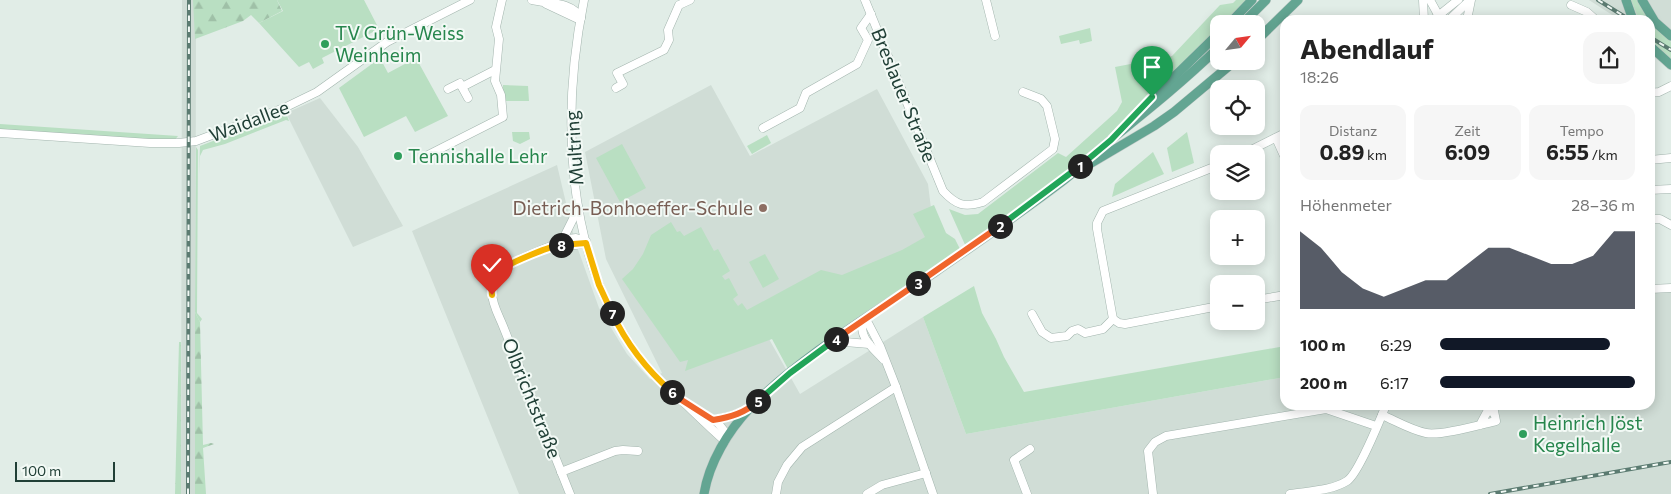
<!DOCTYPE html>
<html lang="de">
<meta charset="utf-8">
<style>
:root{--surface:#fff;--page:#f6f6f6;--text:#222;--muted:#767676;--accent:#111827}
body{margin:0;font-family:Commissioner,sans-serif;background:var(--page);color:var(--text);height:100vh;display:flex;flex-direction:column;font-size:19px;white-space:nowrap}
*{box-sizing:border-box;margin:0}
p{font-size:16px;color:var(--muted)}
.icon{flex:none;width:28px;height:28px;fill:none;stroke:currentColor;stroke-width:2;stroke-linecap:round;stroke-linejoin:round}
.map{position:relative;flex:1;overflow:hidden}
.details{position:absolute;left:1280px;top:15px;width:375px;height:395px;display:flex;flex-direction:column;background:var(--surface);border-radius:15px;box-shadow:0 2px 12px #0003}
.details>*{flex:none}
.needle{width:32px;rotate:61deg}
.controls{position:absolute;left:1210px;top:15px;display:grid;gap:10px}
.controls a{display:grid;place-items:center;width:55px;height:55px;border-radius:10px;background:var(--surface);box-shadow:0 2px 12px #0003;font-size:25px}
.scale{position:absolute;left:15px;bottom:12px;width:100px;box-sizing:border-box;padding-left:5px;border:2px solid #203f36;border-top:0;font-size:14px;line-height:18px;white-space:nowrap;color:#203f36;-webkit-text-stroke:4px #f2f9f5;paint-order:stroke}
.pin{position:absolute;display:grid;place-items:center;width:42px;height:42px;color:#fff;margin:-51px -21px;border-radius:50% 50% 50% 0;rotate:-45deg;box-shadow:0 0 5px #0007}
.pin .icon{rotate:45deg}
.km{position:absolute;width:25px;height:25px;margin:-12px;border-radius:50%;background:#222;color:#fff;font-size:14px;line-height:25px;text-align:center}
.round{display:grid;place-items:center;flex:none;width:52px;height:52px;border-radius:15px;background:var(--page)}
.head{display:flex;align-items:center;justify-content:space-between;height:85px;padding:0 20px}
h1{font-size:28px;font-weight:700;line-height:38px}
.figures{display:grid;grid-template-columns:repeat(3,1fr);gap:8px;height:85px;padding:5px 20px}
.figures div{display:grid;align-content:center;border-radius:12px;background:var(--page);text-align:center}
.figures b{font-size:21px;font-weight:700}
.figures small{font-size:14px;font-weight:400}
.figures p{font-size:14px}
.chart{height:140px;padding:10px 20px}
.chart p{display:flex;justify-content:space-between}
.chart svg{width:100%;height:90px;margin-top:5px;fill:var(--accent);opacity:.7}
ul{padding:0 20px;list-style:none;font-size:16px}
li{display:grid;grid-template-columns:80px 60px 1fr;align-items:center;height:38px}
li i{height:12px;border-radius:6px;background:var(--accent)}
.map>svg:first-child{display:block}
</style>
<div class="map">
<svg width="1671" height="494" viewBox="0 0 1671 494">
<defs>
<pattern id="forest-firs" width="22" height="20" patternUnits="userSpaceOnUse" patternTransform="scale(1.25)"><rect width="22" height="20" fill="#b9dfc2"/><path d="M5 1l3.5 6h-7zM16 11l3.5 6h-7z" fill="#9fc0a7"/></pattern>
</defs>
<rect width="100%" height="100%" fill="#e1ede7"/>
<g fill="#d0ddd6">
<polygon points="182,0 195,0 196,27 195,494 181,494 181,483"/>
<polygon points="1589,0 1671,0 1671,60 1650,40 1650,20 1620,20"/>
<polygon points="711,85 750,156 877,89 928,184 934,233 769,339 800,394 923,317 966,434 1285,377 1285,405 1650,405 1650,293 1671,290 1671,494 519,494 412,231 557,165 575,241 599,308 627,354 650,379 662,373 606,259 585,152"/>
<polygon points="320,98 358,147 403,226 353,247 286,113"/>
</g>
<g fill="#b9dfc2">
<polygon points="277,0 364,0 379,29 322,58 324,63 313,69 309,62 299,67 259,23 283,11"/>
<polygon points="1236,0 1250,0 1226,24 1219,24 1219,31 1130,118 1083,158 966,247 949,209 965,215 978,214 1058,153 1066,157 1117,111 1122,102 1115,67 1172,56 1220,5 1233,3"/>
<polygon points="1631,0 1637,0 1650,20 1639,20"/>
<polygon points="1650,20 1671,42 1671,60 1659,51 1650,40"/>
<polygon points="1090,28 1092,41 1080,44 1079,40 1061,44 1059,36"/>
<polygon points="380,58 388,73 416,58 448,116 415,132 406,116 364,137 339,88"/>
<polygon points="503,85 528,86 529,101 503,101"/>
<polygon points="286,113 289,121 286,120 225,144 203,150 200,156 199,175 200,146"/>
<polygon points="0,124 178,136 174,141 0,130"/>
<polygon points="512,132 529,132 530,139 520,144 513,141"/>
<polygon points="1187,132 1194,163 1172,172 1167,148"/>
<polygon points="767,135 771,143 752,154 747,146"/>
<polygon points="622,144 646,188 620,202 596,158"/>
<polygon points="196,147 198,150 197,313 202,319 200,322 195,312"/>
<polygon points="1153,152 1164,174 1112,197 1115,184"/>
<polygon points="934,205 946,233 955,239 961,251 788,369 772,339 685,371 688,360 680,362 622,279 633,269 643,254 651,235 671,222 677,232 680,231 684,236 701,227 714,251 718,249 730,271 722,276 725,280 729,278 738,295 733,299 738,306 742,303 747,310 821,270 842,275 902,250 925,237 913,214"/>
<polygon points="765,254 779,279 763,288 749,262"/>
<polygon points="974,286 982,313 996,339 1004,357 1024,392 1285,346 1285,377 966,434 923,317"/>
</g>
<g fill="url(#forest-firs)">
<polygon points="193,0 277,0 282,11 259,23 251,15 243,21 195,39"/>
<polygon points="195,312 200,322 203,445 211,443 214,444 203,448 206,494 195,494"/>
<polygon points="179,342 181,342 181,494 175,494"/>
</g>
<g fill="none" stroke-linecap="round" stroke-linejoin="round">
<g stroke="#a3b5ae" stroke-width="9">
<g id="minor">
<path d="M532,0C549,4 571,1 581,18"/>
<path d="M584,0C561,114 565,252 634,350C646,368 662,383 678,397C694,412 709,427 725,441"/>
<path d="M865,0L943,191C956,205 964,208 983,202L1053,149L1055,139L1047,106L1041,99L1023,92"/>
<polyline points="986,0 995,36"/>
<polyline points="1423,0 1424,20"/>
<polyline points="1430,0 1441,20"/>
<polyline points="546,4 580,20"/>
<polyline points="1571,5 1587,12 1596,20"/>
<polyline points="1433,20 1458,0"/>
<polyline points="1449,20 1470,0"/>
<polyline points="1467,20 1471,0"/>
<polyline points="462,87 468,98"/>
<polyline points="616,88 623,84 617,73 664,50 669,40 668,30 679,5 690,0"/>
<polyline points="448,89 460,83 462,87 495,70"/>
<polyline points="1650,93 1659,92 1671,86"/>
<polyline points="763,128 800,108 806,93 857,64 868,40 861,28 871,14"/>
<polyline points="0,133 150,143 179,143 196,141 284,108 317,92 387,42 470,0"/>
<polyline points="1276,138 1285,158"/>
<polyline points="1243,154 1285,133"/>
<polyline points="428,155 503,117 501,95 495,81 499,39 496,27 502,0"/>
<polyline points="1650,160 1671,158"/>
<polyline points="1650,190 1671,189"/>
<polyline points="1650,219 1660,219 1671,225"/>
<polyline points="562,241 573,219 577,206"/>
<polyline points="557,245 575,245 586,243"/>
<polyline points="1650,289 1671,288"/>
<polyline points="1256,300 1285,295"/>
<polyline points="1032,314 1042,332 1051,338 1067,336 1072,331 1078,329 1085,333 1103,329 1113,319"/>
<polyline points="866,319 880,346 896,387 933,494"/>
<polyline points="1113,319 1097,229 1097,223 1103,211 1219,165"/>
<polyline points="1113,319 1119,323 1125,324 1219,306"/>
<path d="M863,321C858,337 873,348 883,359"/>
<polyline points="833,341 869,344"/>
<polyline points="689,405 718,423 728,436"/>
<path d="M1382,415C1396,421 1411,430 1426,433C1441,436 1479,425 1496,421L1494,411L1487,412L1480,425"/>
<polyline points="713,420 727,417 749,410"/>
<polyline points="561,472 615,451 623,450 638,451"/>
<path d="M570,494L503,326C499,316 492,304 492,293C491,285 495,277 500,271C510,261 552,246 568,239L576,238L586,241"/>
<polyline points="776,494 778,482 787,465 802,447 896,387"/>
<polyline points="867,494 882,485 926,473"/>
<polyline points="1027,494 1014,460 1030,449"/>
<polyline points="1153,494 1148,451 1155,442 1166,436 1326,409 1376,426"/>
<path d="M1290,494C1308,491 1331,491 1347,481C1358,474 1380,420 1386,405"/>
</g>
</g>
<g stroke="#c1c9c7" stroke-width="10">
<g id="major">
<polyline points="1626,0 1633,20"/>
<polyline points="1642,0 1655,22 1671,36"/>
<polyline points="1229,24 1252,0"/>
<polyline points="1242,24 1266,0"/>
<polyline points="1256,41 1298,0"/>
<polyline points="1650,46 1671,65"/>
<polyline points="1135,115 1219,33"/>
<polyline points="1088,165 1154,126 1174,112 1235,61"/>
<path d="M704,494C709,463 728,431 750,408C802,355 873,314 935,272C978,242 1022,212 1064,180C1081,166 1097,152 1113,138C1149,109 1185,80 1219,47"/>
</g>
</g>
<use href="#minor" stroke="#fff" stroke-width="8"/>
<use href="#major" stroke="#63a592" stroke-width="9"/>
<g stroke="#5b7b71" stroke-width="4">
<g id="rail">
<polyline points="1598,0 1630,20"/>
<polyline points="1650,37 1671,50"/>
<polyline points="188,494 189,0"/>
<polyline points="1490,494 1671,462"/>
</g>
</g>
<use href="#rail" stroke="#f2f9f5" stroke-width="2" stroke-dasharray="5.5" stroke-linecap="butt"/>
</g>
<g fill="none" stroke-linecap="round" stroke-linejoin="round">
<g stroke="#fff" stroke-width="10">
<polyline id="split-1" points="1080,166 1111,140 1152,97"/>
</g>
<g stroke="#fff" stroke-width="10">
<polyline id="split-2" points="1000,226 1080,166"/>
</g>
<g stroke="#fff" stroke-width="10">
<polyline id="split-3" points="918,283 1000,226"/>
</g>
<g stroke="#fff" stroke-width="10">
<polyline id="split-4" points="836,339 918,283"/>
</g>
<g stroke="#fff" stroke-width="10">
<polyline id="split-5" points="758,401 790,373 836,339"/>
</g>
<g stroke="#fff" stroke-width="10">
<path id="split-6" d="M672,392L680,399L713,420C731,417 745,413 758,401"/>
</g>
<g stroke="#fff" stroke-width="10">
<path id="split-7" d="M612,313C626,343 647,370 672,392"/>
</g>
<g stroke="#fff" stroke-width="10">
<polyline id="split-8" points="561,245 586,243 599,285 612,313"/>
</g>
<g stroke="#fff" stroke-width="10">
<path id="split-9" d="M492,295C491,286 494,276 502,269C510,263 552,245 561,245"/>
</g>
<use href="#split-1" stroke="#22a559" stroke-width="6"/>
<use href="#split-2" stroke="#22a559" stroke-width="6"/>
<use href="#split-3" stroke="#f0652b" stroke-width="6"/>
<use href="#split-4" stroke="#f0652b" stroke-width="6"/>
<use href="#split-5" stroke="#22a559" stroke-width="6"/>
<use href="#split-6" stroke="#f0652b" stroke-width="6"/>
<use href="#split-7" stroke="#f5b400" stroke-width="6"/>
<use href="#split-8" stroke="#f5b400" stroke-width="6"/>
<use href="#split-9" stroke="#f5b400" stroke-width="6"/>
</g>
<g fill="#2e9e5b" stroke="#f2f9f5" stroke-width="2">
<circle cx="325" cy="44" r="5"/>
<circle cx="398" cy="156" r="5"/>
<circle cx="1523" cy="434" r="5"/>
</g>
<circle fill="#8d6e63" stroke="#f2f9f5" stroke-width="2" cx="763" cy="208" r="5"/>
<g text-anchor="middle" stroke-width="4" stroke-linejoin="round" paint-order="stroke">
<g font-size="19" fill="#27864d" stroke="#f2f9f5" text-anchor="start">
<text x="335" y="40">TV Grün-Weiss<tspan x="335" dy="22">Weinheim</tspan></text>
<text x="408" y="163">Tennishalle Lehr</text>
<text x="1533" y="430">Heinrich Jöst<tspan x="1533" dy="22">Kegelhalle</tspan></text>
</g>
<g font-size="19" fill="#203f36" stroke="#f2f9f5">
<text transform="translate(904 95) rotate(68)" y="7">Breslauer Straße</text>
<text transform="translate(249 121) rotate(-21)" y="7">Waidallee</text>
<text transform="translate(574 148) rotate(-94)" y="7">Multring</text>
<text transform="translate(532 398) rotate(68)" y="7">Olbrichtstraße</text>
</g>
<g font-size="19" fill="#785e54" stroke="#f2f9f5" text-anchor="end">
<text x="753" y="215">Dietrich-Bonhoeffer-Schule</text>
</g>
</g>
</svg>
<div class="controls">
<a><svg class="needle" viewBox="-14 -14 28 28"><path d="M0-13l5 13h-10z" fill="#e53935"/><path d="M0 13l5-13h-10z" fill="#767676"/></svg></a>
<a><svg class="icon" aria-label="locate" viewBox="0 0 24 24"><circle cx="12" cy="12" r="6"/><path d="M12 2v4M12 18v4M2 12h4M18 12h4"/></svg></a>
<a><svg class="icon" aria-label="layers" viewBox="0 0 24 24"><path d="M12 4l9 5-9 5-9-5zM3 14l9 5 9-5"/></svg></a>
<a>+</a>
<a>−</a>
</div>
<div class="scale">100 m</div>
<div class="pin" style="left:1152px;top:97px;background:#1e9e55"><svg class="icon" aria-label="arrive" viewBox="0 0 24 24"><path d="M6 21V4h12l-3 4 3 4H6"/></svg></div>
<div class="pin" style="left:492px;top:295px;background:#d93025"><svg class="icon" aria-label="check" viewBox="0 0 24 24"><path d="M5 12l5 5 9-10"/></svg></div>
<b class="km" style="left:1080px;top:166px">1</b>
<b class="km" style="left:1000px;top:226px">2</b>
<b class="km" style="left:918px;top:283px">3</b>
<b class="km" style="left:836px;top:339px">4</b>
<b class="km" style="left:758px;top:401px">5</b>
<b class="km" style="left:672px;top:392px">6</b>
<b class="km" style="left:612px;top:313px">7</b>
<b class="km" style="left:561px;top:245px">8</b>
<section class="details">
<div class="head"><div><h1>Abendlauf</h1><p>18:26</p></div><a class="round"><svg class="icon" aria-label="share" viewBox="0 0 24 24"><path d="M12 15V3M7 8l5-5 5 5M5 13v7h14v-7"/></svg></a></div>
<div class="figures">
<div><p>Distanz</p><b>0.89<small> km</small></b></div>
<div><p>Zeit</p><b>6:09</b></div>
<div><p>Tempo</p><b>6:55<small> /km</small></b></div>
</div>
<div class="chart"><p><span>Höhenmeter</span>28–36 m</p>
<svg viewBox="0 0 160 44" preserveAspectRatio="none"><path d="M0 44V6L10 14L20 26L30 34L40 38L50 34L60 30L70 30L80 22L90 14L100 14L110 18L120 22L130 22L140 18L150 6L160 6V44z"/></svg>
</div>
<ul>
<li><b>100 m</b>6:29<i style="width:87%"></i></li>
<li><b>200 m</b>6:17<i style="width:100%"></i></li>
</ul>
</section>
</div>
